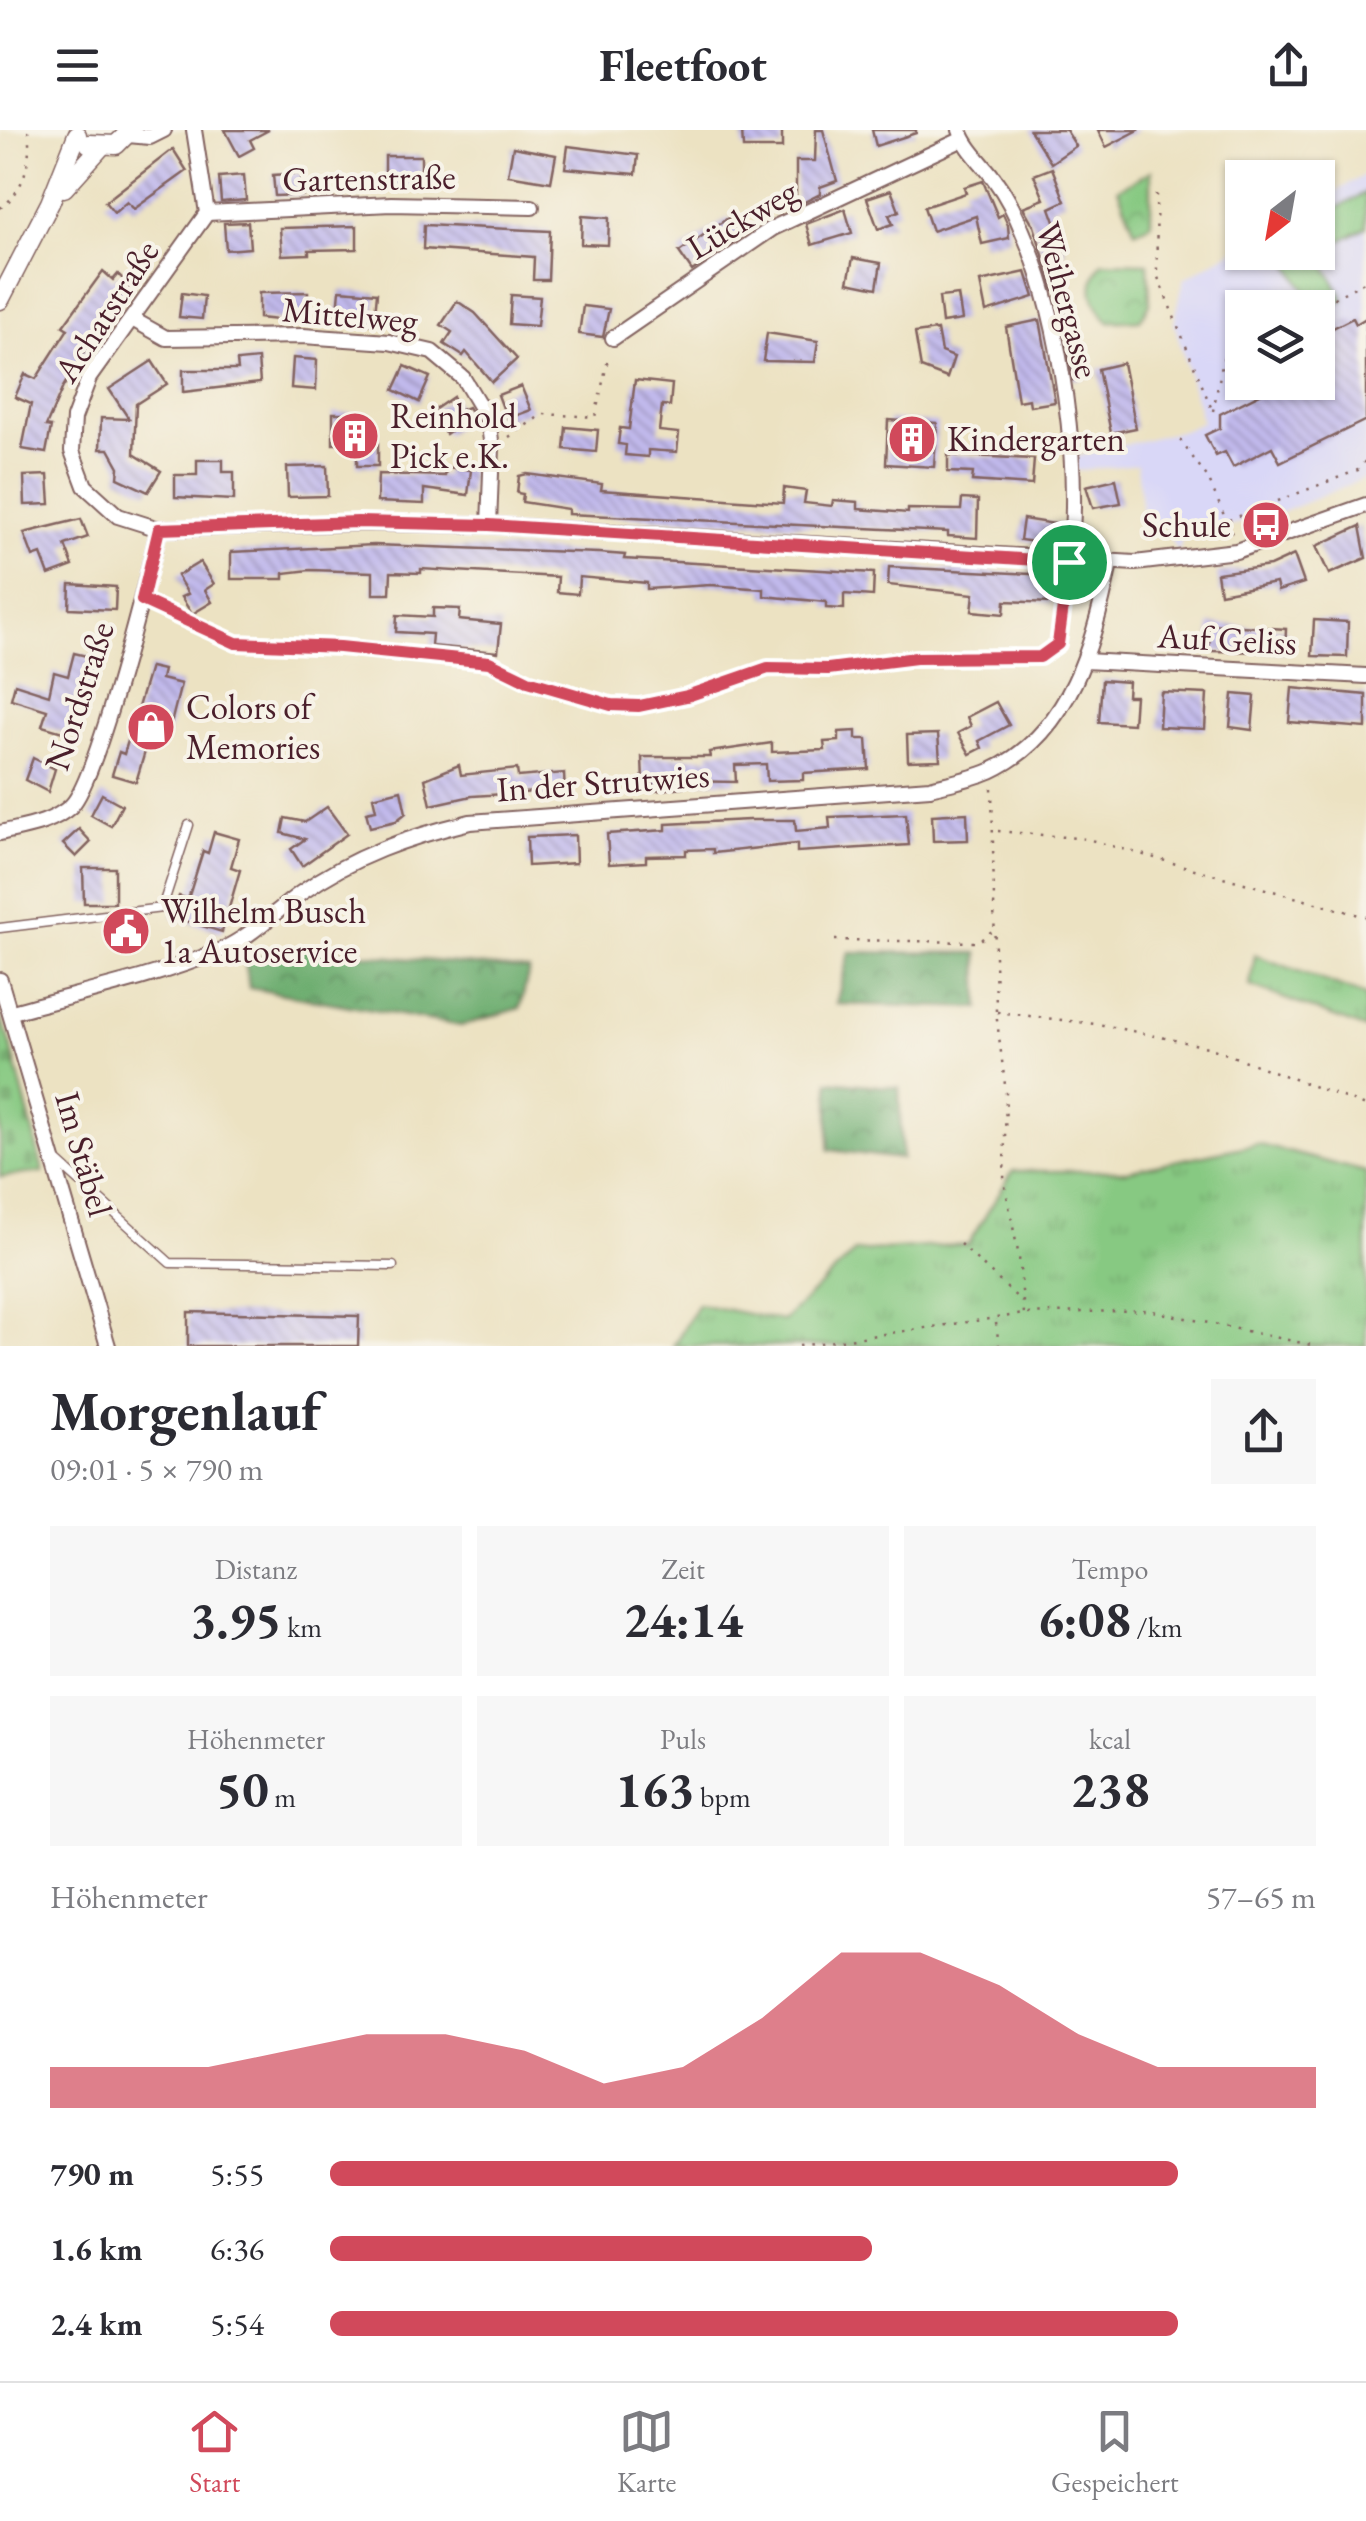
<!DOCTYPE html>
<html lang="de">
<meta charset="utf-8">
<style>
:root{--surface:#fff;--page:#f7f7f7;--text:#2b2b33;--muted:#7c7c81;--line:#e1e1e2;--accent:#d1495b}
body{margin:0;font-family:"EB Garamond",serif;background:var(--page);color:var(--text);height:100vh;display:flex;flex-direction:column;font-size:38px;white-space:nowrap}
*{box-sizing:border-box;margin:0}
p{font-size:32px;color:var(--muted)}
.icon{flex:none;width:55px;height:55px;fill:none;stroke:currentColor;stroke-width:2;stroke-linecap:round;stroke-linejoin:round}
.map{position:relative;height:1216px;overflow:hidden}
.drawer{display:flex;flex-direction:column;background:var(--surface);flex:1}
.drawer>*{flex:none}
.needle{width:65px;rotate:211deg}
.controls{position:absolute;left:1225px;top:30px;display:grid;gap:20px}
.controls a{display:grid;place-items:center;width:110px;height:110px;border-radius:0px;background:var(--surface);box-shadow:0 2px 8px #0004;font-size:50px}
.pin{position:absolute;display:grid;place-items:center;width:85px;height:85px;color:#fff;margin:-42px;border:5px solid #fff;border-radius:50%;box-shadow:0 2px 10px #0007}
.round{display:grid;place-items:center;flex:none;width:105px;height:105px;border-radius:0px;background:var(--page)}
.head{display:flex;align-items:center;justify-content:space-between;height:170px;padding:0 50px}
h1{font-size:55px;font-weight:700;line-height:75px}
.metrics{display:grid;grid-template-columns:repeat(3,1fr);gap:15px;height:170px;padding:10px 50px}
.metrics div{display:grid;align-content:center;border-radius:0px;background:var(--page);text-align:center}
.metrics b{font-size:50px;font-weight:700}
.metrics small{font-size:28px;font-weight:400}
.metrics p{font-size:28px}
.chart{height:280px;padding:20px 50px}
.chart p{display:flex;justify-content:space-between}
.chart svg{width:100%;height:180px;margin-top:10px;fill:var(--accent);opacity:.7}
ul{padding:0 50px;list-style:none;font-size:32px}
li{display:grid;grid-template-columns:160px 120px 1fr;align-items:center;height:75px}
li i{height:25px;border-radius:12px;background:var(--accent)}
header{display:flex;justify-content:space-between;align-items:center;height:130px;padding:0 50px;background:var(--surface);font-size:45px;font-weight:700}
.tab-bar{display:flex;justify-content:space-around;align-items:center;height:140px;border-top:2px solid var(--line);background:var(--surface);font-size:28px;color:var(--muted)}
.tab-bar a{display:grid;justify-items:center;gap:5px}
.tab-bar .active{color:var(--accent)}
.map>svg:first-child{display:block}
</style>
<header><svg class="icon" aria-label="menu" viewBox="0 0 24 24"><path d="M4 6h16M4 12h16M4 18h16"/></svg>Fleetfoot<svg class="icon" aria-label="share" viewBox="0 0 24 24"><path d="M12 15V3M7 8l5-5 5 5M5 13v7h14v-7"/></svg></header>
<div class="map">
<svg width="1366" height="1216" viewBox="0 0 1366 1216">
<defs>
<pattern id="grass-tufts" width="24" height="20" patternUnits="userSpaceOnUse" patternTransform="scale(2.5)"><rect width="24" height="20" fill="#87c982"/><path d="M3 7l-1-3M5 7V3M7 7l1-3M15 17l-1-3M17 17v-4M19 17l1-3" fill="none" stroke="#76ac70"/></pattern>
<pattern id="forest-crowns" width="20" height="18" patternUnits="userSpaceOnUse" patternTransform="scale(2.5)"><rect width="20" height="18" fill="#6dad70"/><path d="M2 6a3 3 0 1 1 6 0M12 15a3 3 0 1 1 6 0" fill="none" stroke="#5c8c5c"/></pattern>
<pattern id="cemetery-stones" width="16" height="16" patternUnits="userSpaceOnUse" patternTransform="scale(2.5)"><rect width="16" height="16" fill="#87c982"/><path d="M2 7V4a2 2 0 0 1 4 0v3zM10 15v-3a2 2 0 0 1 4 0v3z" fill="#76ac70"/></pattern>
<pattern id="park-crowns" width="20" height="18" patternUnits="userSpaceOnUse" patternTransform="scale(2.5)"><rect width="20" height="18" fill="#87c982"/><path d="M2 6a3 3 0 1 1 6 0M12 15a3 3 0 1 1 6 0" fill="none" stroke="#76ac70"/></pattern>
<pattern id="building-back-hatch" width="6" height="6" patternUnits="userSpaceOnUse" patternTransform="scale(2.5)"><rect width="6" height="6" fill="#c1b9ec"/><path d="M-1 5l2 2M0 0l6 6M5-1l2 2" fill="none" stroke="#9f96bf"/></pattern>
</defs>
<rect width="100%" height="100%" fill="#f7f3e8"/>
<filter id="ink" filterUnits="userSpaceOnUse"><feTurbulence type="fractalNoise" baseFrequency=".01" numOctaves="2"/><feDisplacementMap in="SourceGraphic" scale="20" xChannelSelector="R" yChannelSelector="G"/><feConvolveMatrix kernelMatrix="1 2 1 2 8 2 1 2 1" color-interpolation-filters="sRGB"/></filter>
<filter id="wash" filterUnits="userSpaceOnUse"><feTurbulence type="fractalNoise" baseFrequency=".0048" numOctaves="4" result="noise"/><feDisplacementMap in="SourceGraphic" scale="40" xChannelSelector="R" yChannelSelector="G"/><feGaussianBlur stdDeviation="2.25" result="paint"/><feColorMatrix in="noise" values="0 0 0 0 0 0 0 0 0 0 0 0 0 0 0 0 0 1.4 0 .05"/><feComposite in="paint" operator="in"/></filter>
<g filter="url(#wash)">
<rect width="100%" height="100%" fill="#ece2c2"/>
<path fill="#d9d7f7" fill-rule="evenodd" d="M1366,44V348L1268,388L1183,404L1178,424L1165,394L1143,395L1137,334L1076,341V327L1188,299L1202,292L1174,193L1184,149L1242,115V122H1318V72ZM1242,178H1318V252H1242Z"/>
<g fill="url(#grass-tufts)" stroke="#687456" stroke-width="2.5">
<polygon points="1255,825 1366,866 1366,899 1250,856"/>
<polygon points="1257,1014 1366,1042 1366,1216 673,1216 698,1174 783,1191 855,1122 968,1114 1013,1041 1126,1041"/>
</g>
<g fill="url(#forest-crowns)" stroke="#5c664e" stroke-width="2.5">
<polygon points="297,818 529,840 520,878 461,896 249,858 245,830"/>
<polygon points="849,822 978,823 980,878 836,874"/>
<polygon points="829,951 899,958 902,1029 829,1020"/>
</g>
<polygon fill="url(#cemetery-stones)" stroke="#687456" stroke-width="2.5" points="0,887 9,908 43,1042 0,1047"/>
<g fill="url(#park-crowns)" stroke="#687456" stroke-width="2.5">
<polygon points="1151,41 1151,94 1135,101 1118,59"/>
<path d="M1102,132L1148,133L1150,174L1140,190L1108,192C1091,170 1086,156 1102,132Z"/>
</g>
<polygon fill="#87c982" stroke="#687456" stroke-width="2.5" points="1366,62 1366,97 1319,123 1344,170 1318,183 1283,123 1318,122 1318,89"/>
<g id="blocks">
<g fill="url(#building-back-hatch)">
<polygon points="225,0 269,0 250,10 254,18 239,26"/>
<polygon points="742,0 782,0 782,18 743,18"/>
<polygon points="816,0 823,0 837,51 820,57 820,64 800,74 796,72 796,31 815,31"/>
<polygon points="872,0 916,0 916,3 876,16"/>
<polygon points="1030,0 1066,0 1076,16 1051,33"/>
<polygon points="1098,0 1139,0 1106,17"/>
<polygon points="568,16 638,25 636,44 565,38"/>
<polygon points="513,17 556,25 551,52 508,45"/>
<polygon points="173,19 187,41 134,79 127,72 114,83 105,72"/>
<rect x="385" y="26" width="36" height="29"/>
<polygon points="1052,38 1065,71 1050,78 1066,122 1060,124 1070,156 1054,161 1034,96 1023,77 1044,69 1034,45"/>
<polygon points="301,43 303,65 275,66 273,45"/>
<polygon points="244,45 246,70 221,72 219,47"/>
<polygon points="983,51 998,87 1003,84 1008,95 1009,108 982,114 976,86 932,101 924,77 966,63 964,57"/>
<polygon points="891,60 899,81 889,85 893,94 878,99 867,68"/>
<polygon points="845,79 852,103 812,115 806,94"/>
<polygon points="582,86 609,88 608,115 581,114"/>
<polygon points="728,88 741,107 692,141 679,122"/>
<polygon points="248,92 250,118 226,120 224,93"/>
<polygon points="424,95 550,101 548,150 533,150 534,127 423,119"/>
<polygon points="357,96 357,119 309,120 309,124 282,125 280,98"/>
<polygon points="853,128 881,133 877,158 848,152"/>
<polygon points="103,141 113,150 118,144 130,156 98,189 102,192 63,257 46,296 51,297 46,323 22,319 31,274 15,267 25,244 36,249 68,199 63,196"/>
<polygon points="1026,142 1034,167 986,182 980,152"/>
<polygon points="340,160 377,163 374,195 337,193"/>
<polygon points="308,162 308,193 259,188 259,163"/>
<polygon points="182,163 204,166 202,189 179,187"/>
<polygon points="511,165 540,167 537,196 509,194"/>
<polygon points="958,165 962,190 942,193 939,167"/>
<polygon points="457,171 475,183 517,229 492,252 466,222 463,226 444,214 452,202 441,195"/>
<polygon points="583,176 609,179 603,207 579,204"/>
<polygon points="1074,182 1088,247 1073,250 1061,185"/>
<polygon points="1353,188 1356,194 1366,188 1366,290 1280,332 1272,317 1233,337 1225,322 1216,326 1205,305 1220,298 1220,284 1284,252 1318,252 1318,222 1329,216 1323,203"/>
<polygon points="1040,190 1055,272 1030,276 1029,269 1018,271 1006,197"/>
<polygon points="937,200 941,222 954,227 947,248 921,238 915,203"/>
<polygon points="767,203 818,211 815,232 763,231"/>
<polygon points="293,228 317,230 316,260 291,258"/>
<polygon points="258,229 260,253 183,262 183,240 238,240 237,231"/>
<polygon points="152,231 167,254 136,274 134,324 161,341 148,362 118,348 119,337 109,319 100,319 101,288 129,289 109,259"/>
<polygon points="1123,233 1136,298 1111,303 1098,239"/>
<polygon points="405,236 430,247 419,272 394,260"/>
<polygon points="635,250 672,254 670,276 662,275 659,301 679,303 677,322 648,320 648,327 625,325 626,315 618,314 620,298 629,299"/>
<polygon points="521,256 531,280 507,289 498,265"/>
<polygon points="453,267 459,281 468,277 473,285 446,304 431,282"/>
<polygon points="333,283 369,283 369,298 378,298 378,336 357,336 357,314 333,314"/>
<polygon points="888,290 937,293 934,337 886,334"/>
<polygon points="566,297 598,300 596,322 564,319"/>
<polygon points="948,325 1034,329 1032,355 972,351 973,343 948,342"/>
<polygon points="197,330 223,330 223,342 234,342 234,370 175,367 175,345 197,345"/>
<polygon points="327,336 328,366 288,367 287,337"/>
<polygon points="446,337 471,340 468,365 424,359 424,374 377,372 378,344 445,346"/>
<polygon points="527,344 602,354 601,360 783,373 784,358 806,361 804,373 832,376 833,370 858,372 858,379 908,383 908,379 961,380 962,369 978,370 977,408 948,406 948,402 568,384 568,379 522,372 523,364 517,363 519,346"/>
<polygon points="48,345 50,374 25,375 24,346"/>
<polygon points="1116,349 1121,373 1093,378 1086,356"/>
<polygon points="81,389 88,407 65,415 73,436 49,445 41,424 33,427 24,403"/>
<polygon points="1023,389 1061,395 1058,415 1020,410"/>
<polygon points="1360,396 1366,428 1329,444 1316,416"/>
<polygon points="374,415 599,423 625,425 624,429 874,443 873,466 844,464 844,479 826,478 826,472 764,466 764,459 711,455 647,459 647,453 579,447 578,464 557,462 558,447 421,439 421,443 391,442 390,464 373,464 373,442 310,440 284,443 284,449 231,449 231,422"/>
<polygon points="1294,425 1304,453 1278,461 1276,453 1220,463 1217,443 1270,436"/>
<polygon points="200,432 214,454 205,460 212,472 192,484 181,467 188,464 177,446"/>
<polygon points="889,437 1052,445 1051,473 1005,471 1004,484 972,481 974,464 888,455"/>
<polygon points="70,454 116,457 115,480 69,478"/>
<polygon points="433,478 460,479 459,490 501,494 498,522 431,516 432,504 396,502 397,485 433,487"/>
<polygon points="1314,490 1348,492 1347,527 1312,526"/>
<polygon points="1210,494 1286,499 1285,522 1209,521"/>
<polygon points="74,523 95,528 95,543 90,564 78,561 66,603 42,596 47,580 11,569 15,554 49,565 54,542 68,546"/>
<polygon points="150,537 163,540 161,549 181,554 166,613 149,608 136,652 112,645 119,622 124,624"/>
<polygon points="1102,550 1128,552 1127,566 1135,566 1133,594 1099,592"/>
<polygon points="1292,558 1366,565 1366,598 1289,592"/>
<polygon points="1161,562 1207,564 1205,599 1159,597"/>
<polygon points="1233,564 1255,566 1252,600 1230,597"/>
<polygon points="996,572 1009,595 979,611 982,618 970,624 958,603 971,596 967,587"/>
<polygon points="856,601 856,609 867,609 869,639 803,643 803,650 767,651 766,634 735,635 736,652 682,651 683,657 654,661 654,654 643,654 642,627 710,627 709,622 772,613 772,622 825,620 824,612 839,611 839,602"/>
<polygon points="938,604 940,630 908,631 907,605"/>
<polygon points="33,628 55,639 48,662 25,650"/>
<polygon points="459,635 461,645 517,639 518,647 564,643 565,666 536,668 536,662 472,666 431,675 425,649"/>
<polygon points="401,660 406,683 396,691 370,697 366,682 376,680 373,667"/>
<polygon points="102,664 122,675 111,696 91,685"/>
<polygon points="327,677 347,704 302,736 291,719 305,709 282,703 285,688 305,692"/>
<polygon points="967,683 968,710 933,711 932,685"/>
<polygon points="906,684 909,715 797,722 797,714 713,723 713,719 686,720 686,725 646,726 646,732 609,734 607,704 666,700 666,694 749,690 795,690 796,701 830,698 829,687"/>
<polygon points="79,699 91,712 76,727 63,714"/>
<polygon points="214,702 239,709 231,737 240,740 222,802 172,787 179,766 188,769 203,721 208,723"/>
<polygon points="575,705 576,733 528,736 527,707"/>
<polygon points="83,738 115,738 115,773 84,773"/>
<polygon points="188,1182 359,1186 358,1216 188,1216"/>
</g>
</g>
</g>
<g filter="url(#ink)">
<use href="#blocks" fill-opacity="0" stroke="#836360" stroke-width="2.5"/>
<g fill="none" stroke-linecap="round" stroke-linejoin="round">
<g stroke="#836360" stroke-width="11">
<g id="service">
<polyline points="0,798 162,778 189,695"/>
<polyline points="57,1031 170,1133 393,1136"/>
</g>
</g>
<g stroke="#836360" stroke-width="18">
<g id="minor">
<polyline points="194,0 207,83 89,248 74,288 72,321 85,356 118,386 159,399 358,393 489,395 1135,433 1236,421 1366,375"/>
<path d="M960,0C966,19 984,34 995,50C1007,66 1017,87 1024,105C1061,190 1082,340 1069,432"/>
<polyline points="128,5 150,7 164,0"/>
<polyline points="207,83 391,74 532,77"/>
<polyline points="132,189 166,208 303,206 389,212 432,222 463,248 488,290 492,317 489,395"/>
<polyline points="613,208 773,98 963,9"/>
<polyline points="1085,531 1366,546"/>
<path d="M0,703C25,697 51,694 71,676C97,651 148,444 159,399"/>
<polyline points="0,850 108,1216"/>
<path d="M12,882C80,863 154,848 219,821C251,807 273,783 301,763C353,726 408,707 470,692L930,658C949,653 971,649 990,641C1070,605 1095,511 1110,433"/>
</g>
</g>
<g stroke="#836360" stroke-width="21">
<g id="tertiary">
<polyline points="89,14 116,15 131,0"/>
<polyline points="64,58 100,18"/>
<polyline points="0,170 50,73 77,5"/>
</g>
</g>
<g stroke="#836360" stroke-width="2.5" stroke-dasharray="2.5 8" stroke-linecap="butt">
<polyline points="1156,64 1157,145 1213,282"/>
<path d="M0,78C25,62 32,27 28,0"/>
<polyline points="1315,178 1366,151"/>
<polyline points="1318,188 1321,195"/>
<polyline points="1213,281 1224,225 1242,215"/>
<polyline points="509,307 543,284 595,287 609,225"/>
<polyline points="1180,310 1208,348 1232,404"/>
<polyline points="1229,390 1358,340 1366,330"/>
<polyline points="156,476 236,513 340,517 489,532 528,551 585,570 639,577 687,566 767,538 828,539 916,528 1040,527 1058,513 1070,448"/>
<polyline points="992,658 996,882 1006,963 1004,1051 1019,1127 1024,1184"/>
<polyline points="998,701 1087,709 1366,787"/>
<polyline points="835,810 978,812 992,801"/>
<polyline points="997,882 1103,895 1208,917 1366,976"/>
<polyline points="960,1114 1022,1172"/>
<polyline points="996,1193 999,1216"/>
<polyline points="799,1216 1024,1184 1148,1180 1316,1216"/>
</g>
<use href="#service" stroke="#fff" stroke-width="8"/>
<use href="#minor" stroke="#fff" stroke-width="14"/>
<use href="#tertiary" stroke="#fff" stroke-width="18"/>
</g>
</g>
<g fill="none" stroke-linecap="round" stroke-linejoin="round" filter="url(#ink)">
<g stroke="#fff" stroke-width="20">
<polygon id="route" points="358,392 489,395 1069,432 1058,514 1040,527 916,528 828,539 768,538 687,566 639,576 611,575 528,551 489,532 340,517 236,513 142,470 159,399"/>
</g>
<use href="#route" stroke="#d1495b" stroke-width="12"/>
</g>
<defs>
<g id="building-disc" transform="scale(2.5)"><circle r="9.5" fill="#d1495b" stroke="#f7f3e8"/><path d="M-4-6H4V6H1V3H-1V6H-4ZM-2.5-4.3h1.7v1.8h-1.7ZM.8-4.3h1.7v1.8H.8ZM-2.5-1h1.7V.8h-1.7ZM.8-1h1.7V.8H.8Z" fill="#fff"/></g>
<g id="bus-disc" transform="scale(2.5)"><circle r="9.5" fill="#d1495b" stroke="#f7f3e8"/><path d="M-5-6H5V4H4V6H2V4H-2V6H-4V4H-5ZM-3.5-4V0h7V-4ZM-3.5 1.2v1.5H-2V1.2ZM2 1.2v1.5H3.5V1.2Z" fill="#fff"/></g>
<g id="shop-disc" transform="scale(2.5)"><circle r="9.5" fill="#d1495b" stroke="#f7f3e8"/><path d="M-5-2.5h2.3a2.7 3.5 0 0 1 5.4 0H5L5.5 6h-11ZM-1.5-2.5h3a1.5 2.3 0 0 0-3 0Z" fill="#fff"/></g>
<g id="civic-disc" transform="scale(2.5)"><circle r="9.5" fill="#d1495b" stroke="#f7f3e8"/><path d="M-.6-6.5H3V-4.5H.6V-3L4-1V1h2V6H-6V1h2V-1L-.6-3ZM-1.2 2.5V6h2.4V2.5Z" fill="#fff"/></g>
</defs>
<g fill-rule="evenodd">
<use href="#building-disc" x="355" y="306"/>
<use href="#building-disc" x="912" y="309"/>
<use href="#bus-disc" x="1266" y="395"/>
<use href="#shop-disc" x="151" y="597"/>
<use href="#civic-disc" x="126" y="801"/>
</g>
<g text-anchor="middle" stroke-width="8" stroke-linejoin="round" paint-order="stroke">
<g font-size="35" fill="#4a1f2b" stroke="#f7f3e8">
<text transform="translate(369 48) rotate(-1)" y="12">Gartenstraße</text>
<text transform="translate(742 89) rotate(-31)" y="12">Lückweg</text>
<text transform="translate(1068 170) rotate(75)" y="12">Weihergasse</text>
<text transform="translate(106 181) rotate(-57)" y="12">Achatstraße</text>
<text transform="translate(350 185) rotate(5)" y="12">Mittelweg</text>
<text transform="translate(1227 509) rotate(3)" y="12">Auf Geliss</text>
<text transform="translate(79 566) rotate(-72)" y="12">Nordstraße</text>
<text transform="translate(603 652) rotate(-4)" y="12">In der Strutwies</text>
<text transform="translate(84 1024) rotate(74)" y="12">Im Stäbel</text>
</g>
<g font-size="35" fill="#4a1f2b" stroke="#f7f3e8" text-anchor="start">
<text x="390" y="298">Reinhold<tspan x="390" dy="40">Pick e.K.</tspan></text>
<text x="947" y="321">Kindergarten</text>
<text x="1231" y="407" text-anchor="end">Schule</text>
<text x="186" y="589">Colors of<tspan x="186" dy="40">Memories</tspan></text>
<text x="161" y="793">Wilhelm Busch<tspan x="161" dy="40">1a Autoservice</tspan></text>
</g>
</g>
</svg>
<div class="controls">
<a><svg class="needle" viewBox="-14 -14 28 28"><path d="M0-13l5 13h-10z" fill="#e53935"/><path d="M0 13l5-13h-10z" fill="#7c7c81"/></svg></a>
<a><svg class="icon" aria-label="layers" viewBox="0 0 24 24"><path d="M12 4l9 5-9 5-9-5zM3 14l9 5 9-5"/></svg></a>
</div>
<div class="pin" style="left:1069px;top:432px;background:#1e9e55"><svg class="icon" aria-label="arrive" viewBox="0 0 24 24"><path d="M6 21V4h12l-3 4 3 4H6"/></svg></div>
</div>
<section class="drawer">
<div class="head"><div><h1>Morgenlauf</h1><p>09:01 · 5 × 790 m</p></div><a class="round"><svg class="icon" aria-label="share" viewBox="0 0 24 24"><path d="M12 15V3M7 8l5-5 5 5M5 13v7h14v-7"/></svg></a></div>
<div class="metrics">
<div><p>Distanz</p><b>3.95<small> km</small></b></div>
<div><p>Zeit</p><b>24:14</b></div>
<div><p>Tempo</p><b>6:08<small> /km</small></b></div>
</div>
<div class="metrics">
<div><p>Höhenmeter</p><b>50<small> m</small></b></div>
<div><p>Puls</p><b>163<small> bpm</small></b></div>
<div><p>kcal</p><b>238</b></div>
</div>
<div class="chart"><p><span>Höhenmeter</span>57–65 m</p>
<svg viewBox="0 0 160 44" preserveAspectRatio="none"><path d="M0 44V34L10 34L20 34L30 30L40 26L50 26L60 30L70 38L80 34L90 22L100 6L110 6L120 14L130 26L140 34L150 34L160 34V44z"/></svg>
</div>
<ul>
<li><b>790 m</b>5:55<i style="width:86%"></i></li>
<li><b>1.6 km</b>6:36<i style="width:55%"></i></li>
<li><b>2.4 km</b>5:54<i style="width:86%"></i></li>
</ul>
</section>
<nav class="tab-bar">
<a class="active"><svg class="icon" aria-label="home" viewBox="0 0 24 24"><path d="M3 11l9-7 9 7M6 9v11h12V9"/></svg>Start</a>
<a><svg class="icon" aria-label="map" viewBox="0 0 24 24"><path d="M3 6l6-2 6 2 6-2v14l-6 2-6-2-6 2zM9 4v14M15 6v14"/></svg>Karte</a>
<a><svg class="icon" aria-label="saved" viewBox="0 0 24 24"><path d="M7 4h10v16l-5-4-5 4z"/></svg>Gespeichert</a>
</nav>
